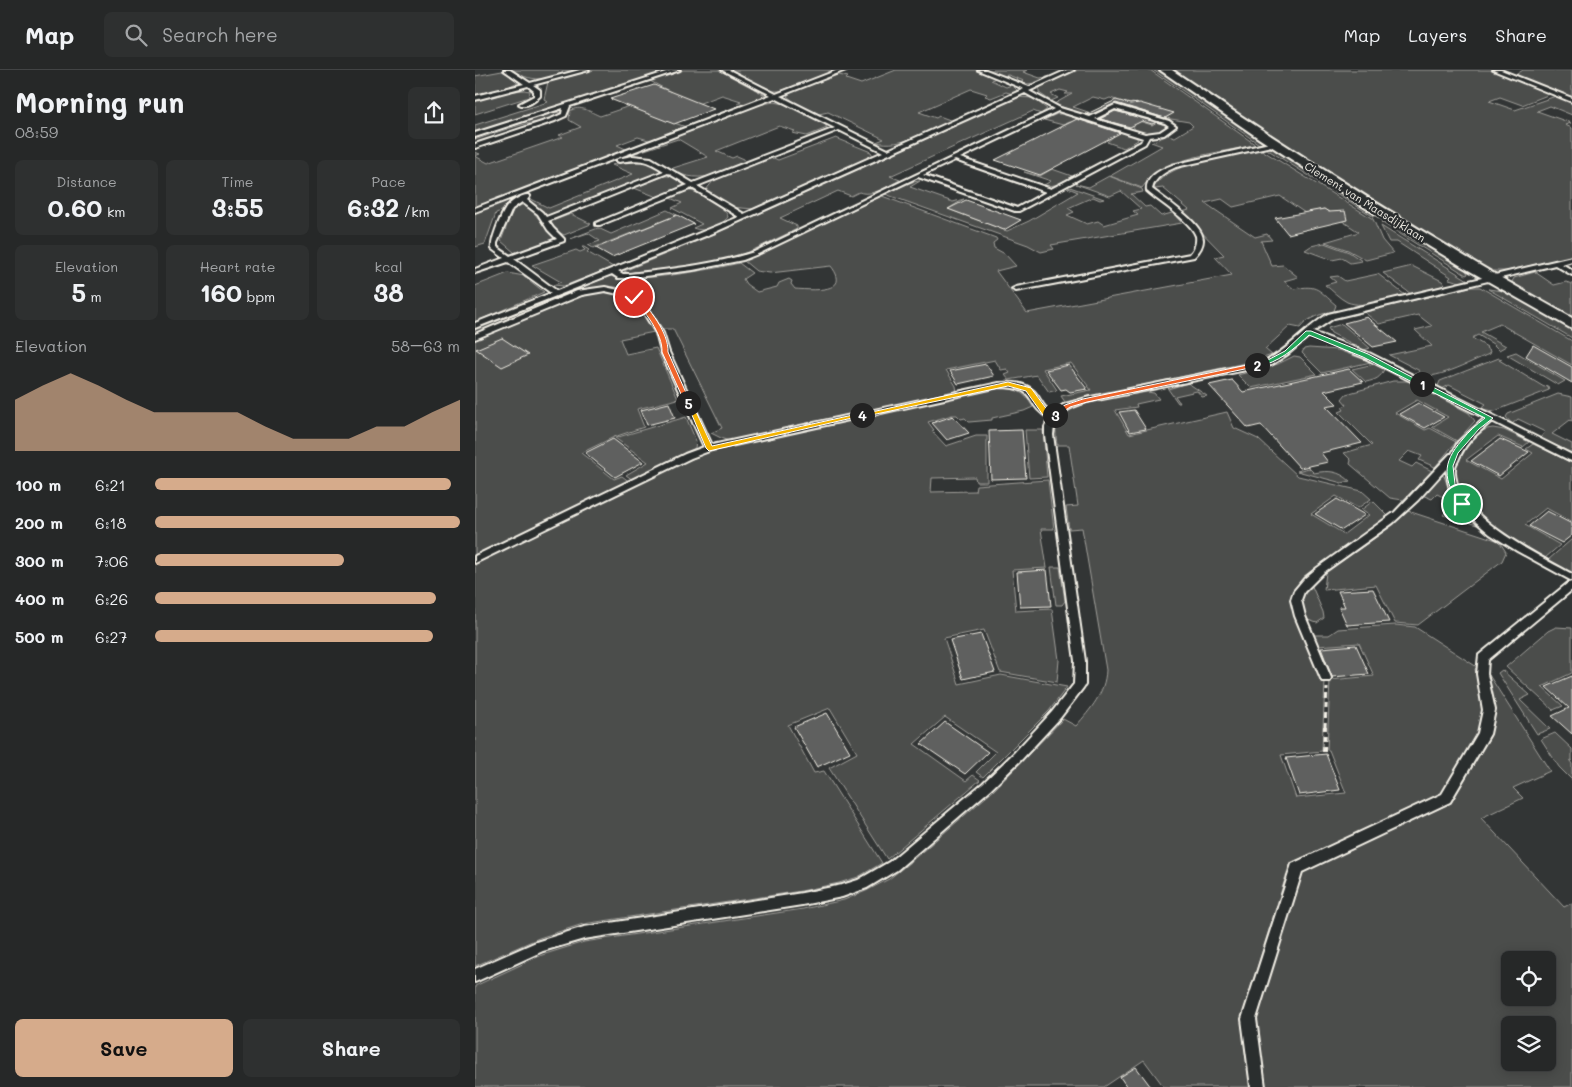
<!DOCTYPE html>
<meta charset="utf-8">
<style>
:root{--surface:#262828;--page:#2e3030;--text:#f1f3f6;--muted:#a4a6a8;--line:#424445;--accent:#d6ab8b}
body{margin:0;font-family:Mali,sans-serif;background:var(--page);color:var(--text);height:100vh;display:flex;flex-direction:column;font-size:19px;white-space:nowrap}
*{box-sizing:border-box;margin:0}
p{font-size:16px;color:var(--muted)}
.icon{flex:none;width:28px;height:28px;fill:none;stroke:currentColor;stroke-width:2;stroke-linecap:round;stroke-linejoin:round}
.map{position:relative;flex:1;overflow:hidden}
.details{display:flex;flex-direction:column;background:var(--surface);width:475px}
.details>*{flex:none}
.fabs{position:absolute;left:1026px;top:881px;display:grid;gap:10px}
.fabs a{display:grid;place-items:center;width:55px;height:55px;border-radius:8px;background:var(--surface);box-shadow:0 2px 12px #0003,0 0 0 1px var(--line);font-size:25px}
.pin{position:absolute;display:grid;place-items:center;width:42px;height:42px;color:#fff;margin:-21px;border:2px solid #fff;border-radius:50%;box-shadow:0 1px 5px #0007}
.km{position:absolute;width:25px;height:25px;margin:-12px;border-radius:50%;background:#222;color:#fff;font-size:14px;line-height:25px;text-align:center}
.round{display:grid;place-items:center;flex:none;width:52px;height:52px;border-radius:8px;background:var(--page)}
.head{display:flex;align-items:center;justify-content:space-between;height:85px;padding:0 15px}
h1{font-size:28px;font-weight:700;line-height:38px}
.metrics{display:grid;grid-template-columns:repeat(3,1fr);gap:8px;height:85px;padding:5px 15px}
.metrics div{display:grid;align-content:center;border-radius:8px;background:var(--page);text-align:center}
.metrics b{font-size:25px;font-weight:700}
.metrics small{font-size:14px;font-weight:400}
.metrics p{font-size:14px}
.chart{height:140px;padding:10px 15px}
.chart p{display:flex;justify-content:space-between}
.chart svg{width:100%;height:90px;margin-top:5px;fill:var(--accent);opacity:.7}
.action{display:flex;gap:10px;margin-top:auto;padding:10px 15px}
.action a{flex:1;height:58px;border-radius:8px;background:var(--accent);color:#111;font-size:20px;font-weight:700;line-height:58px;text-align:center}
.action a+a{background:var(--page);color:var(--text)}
ul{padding:0 15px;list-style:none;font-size:16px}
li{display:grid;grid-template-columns:80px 60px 1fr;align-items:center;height:38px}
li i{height:12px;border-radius:6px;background:var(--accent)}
header{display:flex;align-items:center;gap:30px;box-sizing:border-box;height:70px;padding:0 25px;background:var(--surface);border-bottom:1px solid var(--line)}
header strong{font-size:24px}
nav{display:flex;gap:28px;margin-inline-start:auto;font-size:18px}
.search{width:350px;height:45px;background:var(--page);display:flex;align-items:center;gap:12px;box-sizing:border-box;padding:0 18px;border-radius:8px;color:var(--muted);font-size:19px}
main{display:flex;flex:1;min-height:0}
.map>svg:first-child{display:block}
</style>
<header>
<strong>Map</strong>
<div class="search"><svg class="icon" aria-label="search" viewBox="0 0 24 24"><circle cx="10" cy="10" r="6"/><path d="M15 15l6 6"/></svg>Search here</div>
<nav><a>Map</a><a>Layers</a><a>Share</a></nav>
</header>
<main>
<section class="details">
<div class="head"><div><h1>Morning run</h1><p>08:59</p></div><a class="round"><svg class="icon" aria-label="share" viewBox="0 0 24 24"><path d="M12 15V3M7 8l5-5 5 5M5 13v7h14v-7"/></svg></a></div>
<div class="metrics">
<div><p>Distance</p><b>0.60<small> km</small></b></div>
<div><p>Time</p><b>3:55</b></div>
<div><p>Pace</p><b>6:32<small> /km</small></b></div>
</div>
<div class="metrics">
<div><p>Elevation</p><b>5<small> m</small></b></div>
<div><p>Heart rate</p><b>160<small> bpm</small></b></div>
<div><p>kcal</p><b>38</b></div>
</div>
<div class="chart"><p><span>Elevation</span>58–63 m</p>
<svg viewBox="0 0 160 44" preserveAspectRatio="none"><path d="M0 44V19L10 12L20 6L30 12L40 19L50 25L60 25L70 25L80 25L90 32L100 38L110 38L120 38L130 32L140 32L150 25L160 19V44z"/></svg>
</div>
<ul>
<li><b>100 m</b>6:21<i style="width:97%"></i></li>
<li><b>200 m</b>6:18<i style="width:100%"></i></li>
<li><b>300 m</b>7:06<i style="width:62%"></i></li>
<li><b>400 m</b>6:26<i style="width:92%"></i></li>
<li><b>500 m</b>6:27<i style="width:91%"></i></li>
</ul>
<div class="action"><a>Save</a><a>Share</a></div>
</section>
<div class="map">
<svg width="1097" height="1017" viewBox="0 0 1097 1017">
<rect width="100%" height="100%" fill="#323535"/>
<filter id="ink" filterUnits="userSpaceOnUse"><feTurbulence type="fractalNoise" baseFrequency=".02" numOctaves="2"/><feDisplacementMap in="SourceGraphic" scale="10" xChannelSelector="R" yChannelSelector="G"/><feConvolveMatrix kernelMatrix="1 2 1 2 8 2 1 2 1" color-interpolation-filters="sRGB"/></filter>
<g filter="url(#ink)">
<g fill="#4b4d4c" stroke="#a09f9a" fill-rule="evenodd">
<path d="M36,0H105C77,7 62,16 36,0Z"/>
<polygon points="119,0 195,0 0,63 0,55 73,32 69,29 73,12"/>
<path d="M208,0H244L292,26L273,34L262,33L266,31L247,25L185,48L211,57L177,71L163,67L142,75L153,80L0,139V82L5,84L0,86L13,93L88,67L84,65L106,57L94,50L95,41C105,34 115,42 125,46L196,22L175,11Z"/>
<polygon points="256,0 364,0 305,21 298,21"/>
<path d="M421,0H500L521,8L516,10L531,17L537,15L542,20L538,24L531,22L516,28L510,26L512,24L496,19L444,42L461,48L464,46L475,50L474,52C452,62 427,78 401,72L409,69L353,42L344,44L318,31L312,26L320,20L355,6L364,5L373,7L371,9L386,14Z"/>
<path d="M513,0H552L548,2L565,8L578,6C566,11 557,16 544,13L549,11L533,5L528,6Z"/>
<path d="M603,0H675L781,75C745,83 688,86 667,118L635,106L687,76L676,72L693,65L700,67L718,56L714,52L690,48L698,43C687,39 677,44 666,41L674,36L657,33L650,36L644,34L648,32L635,28L630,30L618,27L598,37L619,44H607L579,34L597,24H590L593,22L585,20L576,24L583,28L576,31L564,23V19L567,16Z"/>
<polygon points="678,0 685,0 788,73 784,74"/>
<polygon points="695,0 1018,0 1075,24 1047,35 1025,27 1014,31 1040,40 1081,26 1097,32 1097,45 1075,36 1062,41 1096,53 1090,55 1097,58 1097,186 1032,201 1017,201 1000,196 804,73"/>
<polygon points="1048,0 1097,0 1097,28 1046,8 1042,4"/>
<polygon points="27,1 43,9 43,12 31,18 0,26 0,6"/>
<polygon points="49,20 55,21 54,27 0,44 0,30 30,22"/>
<path d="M543,27L558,28L572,39L566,44L558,41L415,106L425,110C413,116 397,127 384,122L376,126L363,121L305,148L322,156V159L276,181L254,189L238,193L154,203L149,201L240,164Z"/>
<path d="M299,32L310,34L350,54L352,58L332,66L317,63L320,61L304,56L241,81L257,88L262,86L269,89L270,92C247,106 219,114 195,99L233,87L203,69L118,97L277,36Z"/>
<path d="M640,39L642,40L638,43L677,55L682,52L692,56C683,67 672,64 660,60L658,56L626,47Z"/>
<path d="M79,42L86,43L66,53C57,49 12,66 0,70V68Z"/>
<polygon points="582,44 588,44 660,65 663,70 649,78 632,72 639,66 595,52 588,55 569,50"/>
<polygon points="361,68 396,82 398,86 278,139 256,137 233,123 231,120 238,111 294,86 303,90"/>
<polygon points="790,78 800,79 898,142 899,147"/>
<path d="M785,79L898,149L907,170L918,183L891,190L873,180L850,172L884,162L849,139L830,143L805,126L758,137L747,129L730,133L780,167L792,164L797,170L786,171L797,196L808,195L823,207L809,211L819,219C843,214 843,220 861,235L859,241C847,244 833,247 825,258L815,256L790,279L797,285L779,291L590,332L586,326L616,320L596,293L568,299L582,320L574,322L562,305L534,310L530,305L535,303L532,299L526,300L520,290L471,300L481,316L482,322L255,371L248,369L236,363L247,358L198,259H186C159,199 120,214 71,235C47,245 24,255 0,265V260L135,206C156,214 241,199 264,193L277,203L268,209L271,214L282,222L302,217L304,213L314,209L317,211L316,214L320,219C336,220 378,224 356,196L295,203L281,201L269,191L407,126L521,168L522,170L518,173L519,178L530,184L541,196L521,201L552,243L757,205L740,187L749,185L707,142L714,140L688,118L680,119L679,117C695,91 756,85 785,79Z"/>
<polygon points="164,90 176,93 187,101 77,146 72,146 54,130 54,128 74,138 158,104 137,95 149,91"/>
<path d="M577,99L597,106C588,111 580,118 569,115L576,111L549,102L565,106Z"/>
<polygon points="190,106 197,106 210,116 182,127 159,118"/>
<polygon points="634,106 667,119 668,122 656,124 670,137 675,136 686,146 697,143 707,153 576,175 579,179 566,182 553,175 410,124 437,112 445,111 435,117 478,132 489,129 473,139 532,161 554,151 603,122 593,118 595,117 629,129 625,130 618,127 593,138 599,142 592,145 612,154 623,151 629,155 663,145 658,141 666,139 646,121 635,126 601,114 614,117"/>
<path d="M212,121C221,119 251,137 253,147C245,157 230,163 218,158L227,154L197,138L207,133L195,128Z"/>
<polygon points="43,125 44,127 29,140 21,143 10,174 0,177 0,142"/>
<path d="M47,135C62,140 68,159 81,169L40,183L26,171L38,139Z"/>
<polygon points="192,140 202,145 118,178 113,175 125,171 113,163 95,169 123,158 136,164"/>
<polygon points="96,144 116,154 89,165 82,161 75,152"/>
<polygon points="911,151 915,152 991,200 993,204 991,205 906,152"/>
<polygon points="906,156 993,210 985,212 974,209 976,207 922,172 914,172"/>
<polygon points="849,173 874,182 887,191 875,193 867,188 857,190 830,180 836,176"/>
<polygon points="107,177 109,177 114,180 112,182 138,197 89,216 78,215 86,212 57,195 101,180 105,182 110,180"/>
<polygon points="937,196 967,211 970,215 936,224 908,203"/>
<polygon points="1060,202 1079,215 1091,212 1097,214 1097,250 1038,216 1037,212 1039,208"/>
<polygon points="33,203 49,206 69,222 0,252 0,216"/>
<path d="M903,204L930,225C913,229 890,239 872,232C864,228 857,220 850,215L861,212L855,207L863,206L870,211Z"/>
<path d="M995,217H1005L1097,271V295L1025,254L1006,262L1031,276L1024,280L1018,274L1003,265L997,268L1012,277L1011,278L1015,281L1014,284C995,292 959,312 939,305L945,301L914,285L957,276L940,260L957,256L943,245L904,254L889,242Z"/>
<polygon points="1013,219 1029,221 1097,258 1097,268"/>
<path d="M131,221C159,226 168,236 179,262L145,269L151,284L181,278L203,329L162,339L169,357L139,367L106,383L139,409L147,406L155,412L0,487V269L107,224Z"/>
<polygon points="867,254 895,278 889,280 856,263 853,258"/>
<polygon points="834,278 863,280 896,292 847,303 827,283 829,279"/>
<polygon points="1041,282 1090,311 1083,315 1032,285"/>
<polygon points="819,286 825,287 842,304 776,318 763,305 803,294"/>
<polygon points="1024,288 1027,289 1024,290 1069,317 1073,316 1074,320 1020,341 1005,339 1011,334 974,315 967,319 963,316 965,311"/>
<path d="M899,294L909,299C906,308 900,310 891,312L877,299Z"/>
<polygon points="918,311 933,311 994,343 1000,351 982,371 957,357 973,347 942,330 920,343 950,360 955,358 981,372 960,397 944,390 947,386 934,381 924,391 937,397 941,393 957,401 928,430 915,428 875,394 876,390 869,383 897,375 864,342 869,340 867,337 872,335 867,329 871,324"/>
<polygon points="713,313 732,326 727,327 722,321 700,326 705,333 703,333 693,319"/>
<path d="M523,318C543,319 548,321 558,337L549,341L517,348V350L494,352L490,348L486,349L482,345H477L453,352L459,360L457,361L471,376L501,366H512V412H501L500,407L457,408L456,422L500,421L501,415L573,410L579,459H566L572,498L537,500L541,541L577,539L584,590L582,612L525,602L509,560L469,568L484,614L526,605L592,617L574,641L508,707L501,702L521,682L470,647L439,674L491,711L498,705L505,710L412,789L354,698L382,683L355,638L313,655L339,703L349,701L407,793L383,807L364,813L326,821L108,854L64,868L0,896V494L202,395L237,381Z"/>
<path d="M672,322L679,323L684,329L661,334L662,337L640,340L654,364L752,342L759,358L783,369L823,406L887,421L896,429L883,438L861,426L836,444L869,464L894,445L886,440L898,431L913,446L897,460L829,506L819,519L815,529L820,548L850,611L847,681L806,685L821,728L871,723L854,680H852L855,610L899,606L884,573L842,576L837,565H854L863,559L920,555L940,557L1002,597L1000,599L1008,639L1004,661L965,726L815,793L766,949L775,1017H689L669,990L629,1017H0V916L67,885L109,872L328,839L369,830L391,821L414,809L434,793L518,721L588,649L601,656C616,639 630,623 631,600L607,458L594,459L591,437L603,436L594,375H582C581,366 579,355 585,348C597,331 652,326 672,322Z"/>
<polygon points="1083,324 1097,327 1097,351 1095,350 1077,364 1097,374 1097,383 1065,368 1070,362 1043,349 1037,354 1031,347 1033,344"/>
<polygon points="211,347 221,371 220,378 158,410 151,405 173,392 140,368"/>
<path d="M1018,358L1029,360L1054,372L1048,377L1023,366L991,390L1026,409L1058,383L1051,379L1058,374L1097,393V452L1071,438L1050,455L1085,475L1070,488C1041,471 949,424 989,379C998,369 1004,359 1018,358Z"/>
<polygon points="550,360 568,360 572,407 554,408"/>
<path d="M834,398L839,403C854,400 864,401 875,411L867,413L822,401Z"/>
<polygon points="966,405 969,406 976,425 968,427 962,424 957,429 947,425"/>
<polygon points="979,431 1002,455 968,445"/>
<polygon points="933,441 1024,471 1031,482 1027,491 943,555 920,553 901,515 849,520 851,502 904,465"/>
<polygon points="1097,469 1097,503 1073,490"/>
<polygon points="576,497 585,497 590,531 587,535 581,535"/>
<polygon points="836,514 848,542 849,548 842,553 833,550 826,533 828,520"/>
<polygon points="1081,557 1097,558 1097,603 1067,617 1088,636 1078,640 1031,597 1073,561"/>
<polygon points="1027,600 1055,625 1045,630 1075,659 1062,664 1023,603"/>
<path d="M1014,605L1075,701L1038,718L1048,728L1006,748L1089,837L1097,833V1017H791L781,952L826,803L976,733L1015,667L1020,641ZM1035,890H1072V928H1035ZM1035,955H1072V992H1035Z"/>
<polygon points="1080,663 1097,679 1097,690 1095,691 1097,694 1097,710 1084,697 1066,669"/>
</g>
<g fill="#5f605f" stroke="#f4f1e8">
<polygon points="179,15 239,39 199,54 135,29"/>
<polygon points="641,30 655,34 665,33 699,43 690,48 641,33 615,45 612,44"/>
<polygon points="640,41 681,52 677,54 667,51 655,57 625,49"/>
<polygon points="602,49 645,63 565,105 520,90"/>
<polygon points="491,130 546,150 529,160 473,139"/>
<polygon points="849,139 854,142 870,141 872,150 813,164 800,148"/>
<polygon points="202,145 219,154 137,187 121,178"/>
<polygon points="892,247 896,251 922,272 898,277 869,253"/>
<polygon points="27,268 53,285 27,297 1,279"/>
<polygon points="1058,275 1097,297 1097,313 1051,286"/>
<polygon points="511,294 519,306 483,314 475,301"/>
<polygon points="594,295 612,319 595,322 591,319 586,320 571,300"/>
<polygon points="874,299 888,312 849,321 862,334 851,336 887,373 846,383 853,392 825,398 786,355 773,358 734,315 757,310 768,322"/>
<polygon points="194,333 200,348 172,355 166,340"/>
<polygon points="943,333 969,347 950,358 924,344"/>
<polygon points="659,340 671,359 655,362 644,342"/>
<polygon points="478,346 494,363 472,370 457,353"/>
<polygon points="547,360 551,408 516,409 514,361"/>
<polygon points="138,369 168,392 140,407 110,383"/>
<polygon points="1025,369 1054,382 1024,406 996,391"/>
<polygon points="862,429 890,445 867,460 840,444"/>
<polygon points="1072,441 1097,454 1097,465 1087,473 1054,456"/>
<polygon points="572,500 576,536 545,537 542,502"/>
<polygon points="898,519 914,552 872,555 864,537 870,537 863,521"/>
<polygon points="506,564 520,602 488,609 475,570"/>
<polygon points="881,575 894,604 857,607 846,578"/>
<polygon points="1097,606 1097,664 1077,646 1094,638 1071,617"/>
<polygon points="352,643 375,682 342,697 319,657"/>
<polygon points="470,652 513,682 490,704 446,674"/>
<polygon points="851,684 865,720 824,725 811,688"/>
<polygon points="661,997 676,1017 652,1017 645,1007"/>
</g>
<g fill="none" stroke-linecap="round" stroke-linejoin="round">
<g stroke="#f4f1e8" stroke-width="4">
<g id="lane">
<path d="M29,0H35L55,13L105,0H114L58,15L65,20V26C60,31 51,38 44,34L59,26V21L53,16L0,30V26L49,14Z"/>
<polygon points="197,0 205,0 95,36 91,46 80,51 0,78 0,74 76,49 87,44 88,38 0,67 0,63"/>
<path d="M247,0H254L301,24L363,0H371L305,26L413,80L549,19L503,0H511L554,17L592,0H599L554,21L585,38L615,47L640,35L694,51L701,56L689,65L674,67L670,74L544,141H540L443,107L283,184L268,190L218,200L154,208H143L137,204L0,258V253L76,223L33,192L0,203V199L29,188L17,179C15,172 26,145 31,138C35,132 47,124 54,125L55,126L52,130L67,142L71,147L189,101C170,89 166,89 144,92L142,91V89L158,86L176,88L218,113L360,58L300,28L0,142V138L296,25ZM550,23L579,39L279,182C238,195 196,199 154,204H148L143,201L238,163ZM640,39L690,53L694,56L685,62L670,64L620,49ZM583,41L668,68L666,72L576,119L485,88ZM364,60L408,82L269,144L222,116ZM480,90L571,122L542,138L448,105ZM193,103L213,115L121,153V155H125L217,118L264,147L82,221L39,189L89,171V169L78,158L73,151ZM47,132L63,144L73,160L82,169L35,186L22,177V173L37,139Z"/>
<polygon points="1018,0 1026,0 1097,28 1097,32"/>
<path d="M799,72L801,73V75L701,97C690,102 680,107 677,119C689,129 728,153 728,170C728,176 724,182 719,187L541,221L537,219L541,217L715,184C719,180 722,173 721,166C716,151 684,132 672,121C670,107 685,100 697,95Z"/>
<path d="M1097,187V191L1087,194L1097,200V205L1080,195L859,248L838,262L894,283L1097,385V391L1094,390L1017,351C1003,363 992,370 984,388C983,391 980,395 980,398C976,444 1063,485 1097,504V511L1042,481L1015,464L992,444L975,421L971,399L943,430L918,453L849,502L829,522L826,530L830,546L856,608L855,611H847L820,546L816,530L819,521L829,509L842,498L920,442L975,384H977L983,372L1010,348L888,287L834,266L813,284L796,295L612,332C594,337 580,344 578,365L610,591V615L608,618L585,648L547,689L516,719L422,800L392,818L367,827L327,835L109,869L68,881L0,912V899L61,872L109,857L327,823L367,815L383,810L414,792L508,713L539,683L577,642L599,614L600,591L570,365V357L574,348C548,334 565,317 524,317L237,380L216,388L0,493V486L210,384L229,377L186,282L181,263L165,237L148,225L130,221L107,225L0,269V264L102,221L130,217L153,222L170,234L188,263L194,282L237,375L524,313C538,312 553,312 562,325C567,332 569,339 578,343L588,335L611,328L791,291C814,279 831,258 853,244Z"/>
<polygon points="1097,512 1097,520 1013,590 1012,604 1020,640 1015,664 975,732 827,802 781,949 790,1017 776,1017 767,949 817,794 967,724 1003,663 1008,640 1002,604 1004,585 1093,513"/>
</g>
</g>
<g stroke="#f4f1e8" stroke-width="4">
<path id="street" d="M685,0H697C827,88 960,172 1097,248V259L988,197L886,135L785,69Z"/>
</g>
<polyline stroke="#f4f1e8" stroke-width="3" stroke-dasharray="5 4" stroke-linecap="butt" points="850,657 852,618"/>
<polyline stroke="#f4f1e8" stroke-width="4" stroke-dasharray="6 5" stroke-linecap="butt" points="849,682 850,656"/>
<use href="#lane" fill="#2a2d2e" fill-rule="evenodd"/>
<use href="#street" fill="#2a2d2e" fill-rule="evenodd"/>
</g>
</g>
<path fill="#22a559" stroke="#fff" d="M945,313H950L1018,348L1004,359L983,383L978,396L980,414L991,434L990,436H984C969,409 966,394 987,370C994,361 1001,355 1010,348L945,316Z"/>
<path fill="#22a559" stroke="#fff" d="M831,261H836L893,284L950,314L945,316L888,287L834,265C818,280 804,292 782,297L779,295L791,291L810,281Z"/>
<polygon fill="#f0652b" stroke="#fff" points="782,293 784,293 784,296 612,332 595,337 582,346 576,345 590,335 608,329"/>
<polygon fill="#f5b400" stroke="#fff" points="533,312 556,318 573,341 583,345 580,347 568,345 551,321 533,316 387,347 383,345"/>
<polygon fill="#f5b400" stroke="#fff" points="211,331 217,333 237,376 387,343 390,345 234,381 231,378"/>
<path fill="#f0652b" stroke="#fff" d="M157,225H161C174,238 194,263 193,282L216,334L210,333L187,282C188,264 169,240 157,228Z"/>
<g text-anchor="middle" stroke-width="4.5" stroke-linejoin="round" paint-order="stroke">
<g font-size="11" fill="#f4f1e8" stroke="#2a2d2e">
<text transform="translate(890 132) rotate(32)" y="4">Clement van Maasdijklaan</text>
</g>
</g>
</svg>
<div class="fabs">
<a><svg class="icon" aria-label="locate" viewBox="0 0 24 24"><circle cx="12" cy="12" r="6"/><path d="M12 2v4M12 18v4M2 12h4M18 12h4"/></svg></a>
<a><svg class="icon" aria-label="layers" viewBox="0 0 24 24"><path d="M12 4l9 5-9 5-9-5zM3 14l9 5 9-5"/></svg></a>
</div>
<div class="pin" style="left:987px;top:434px;background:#1e9e55"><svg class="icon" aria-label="arrive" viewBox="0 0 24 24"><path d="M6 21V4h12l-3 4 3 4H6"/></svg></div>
<div class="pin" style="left:159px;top:227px;background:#d93025"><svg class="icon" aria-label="check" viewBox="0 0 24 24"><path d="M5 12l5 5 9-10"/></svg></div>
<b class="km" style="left:947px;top:314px">1</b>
<b class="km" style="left:782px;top:295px">2</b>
<b class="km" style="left:580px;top:345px">3</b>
<b class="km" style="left:387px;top:345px">4</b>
<b class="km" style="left:213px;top:333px">5</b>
</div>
</main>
